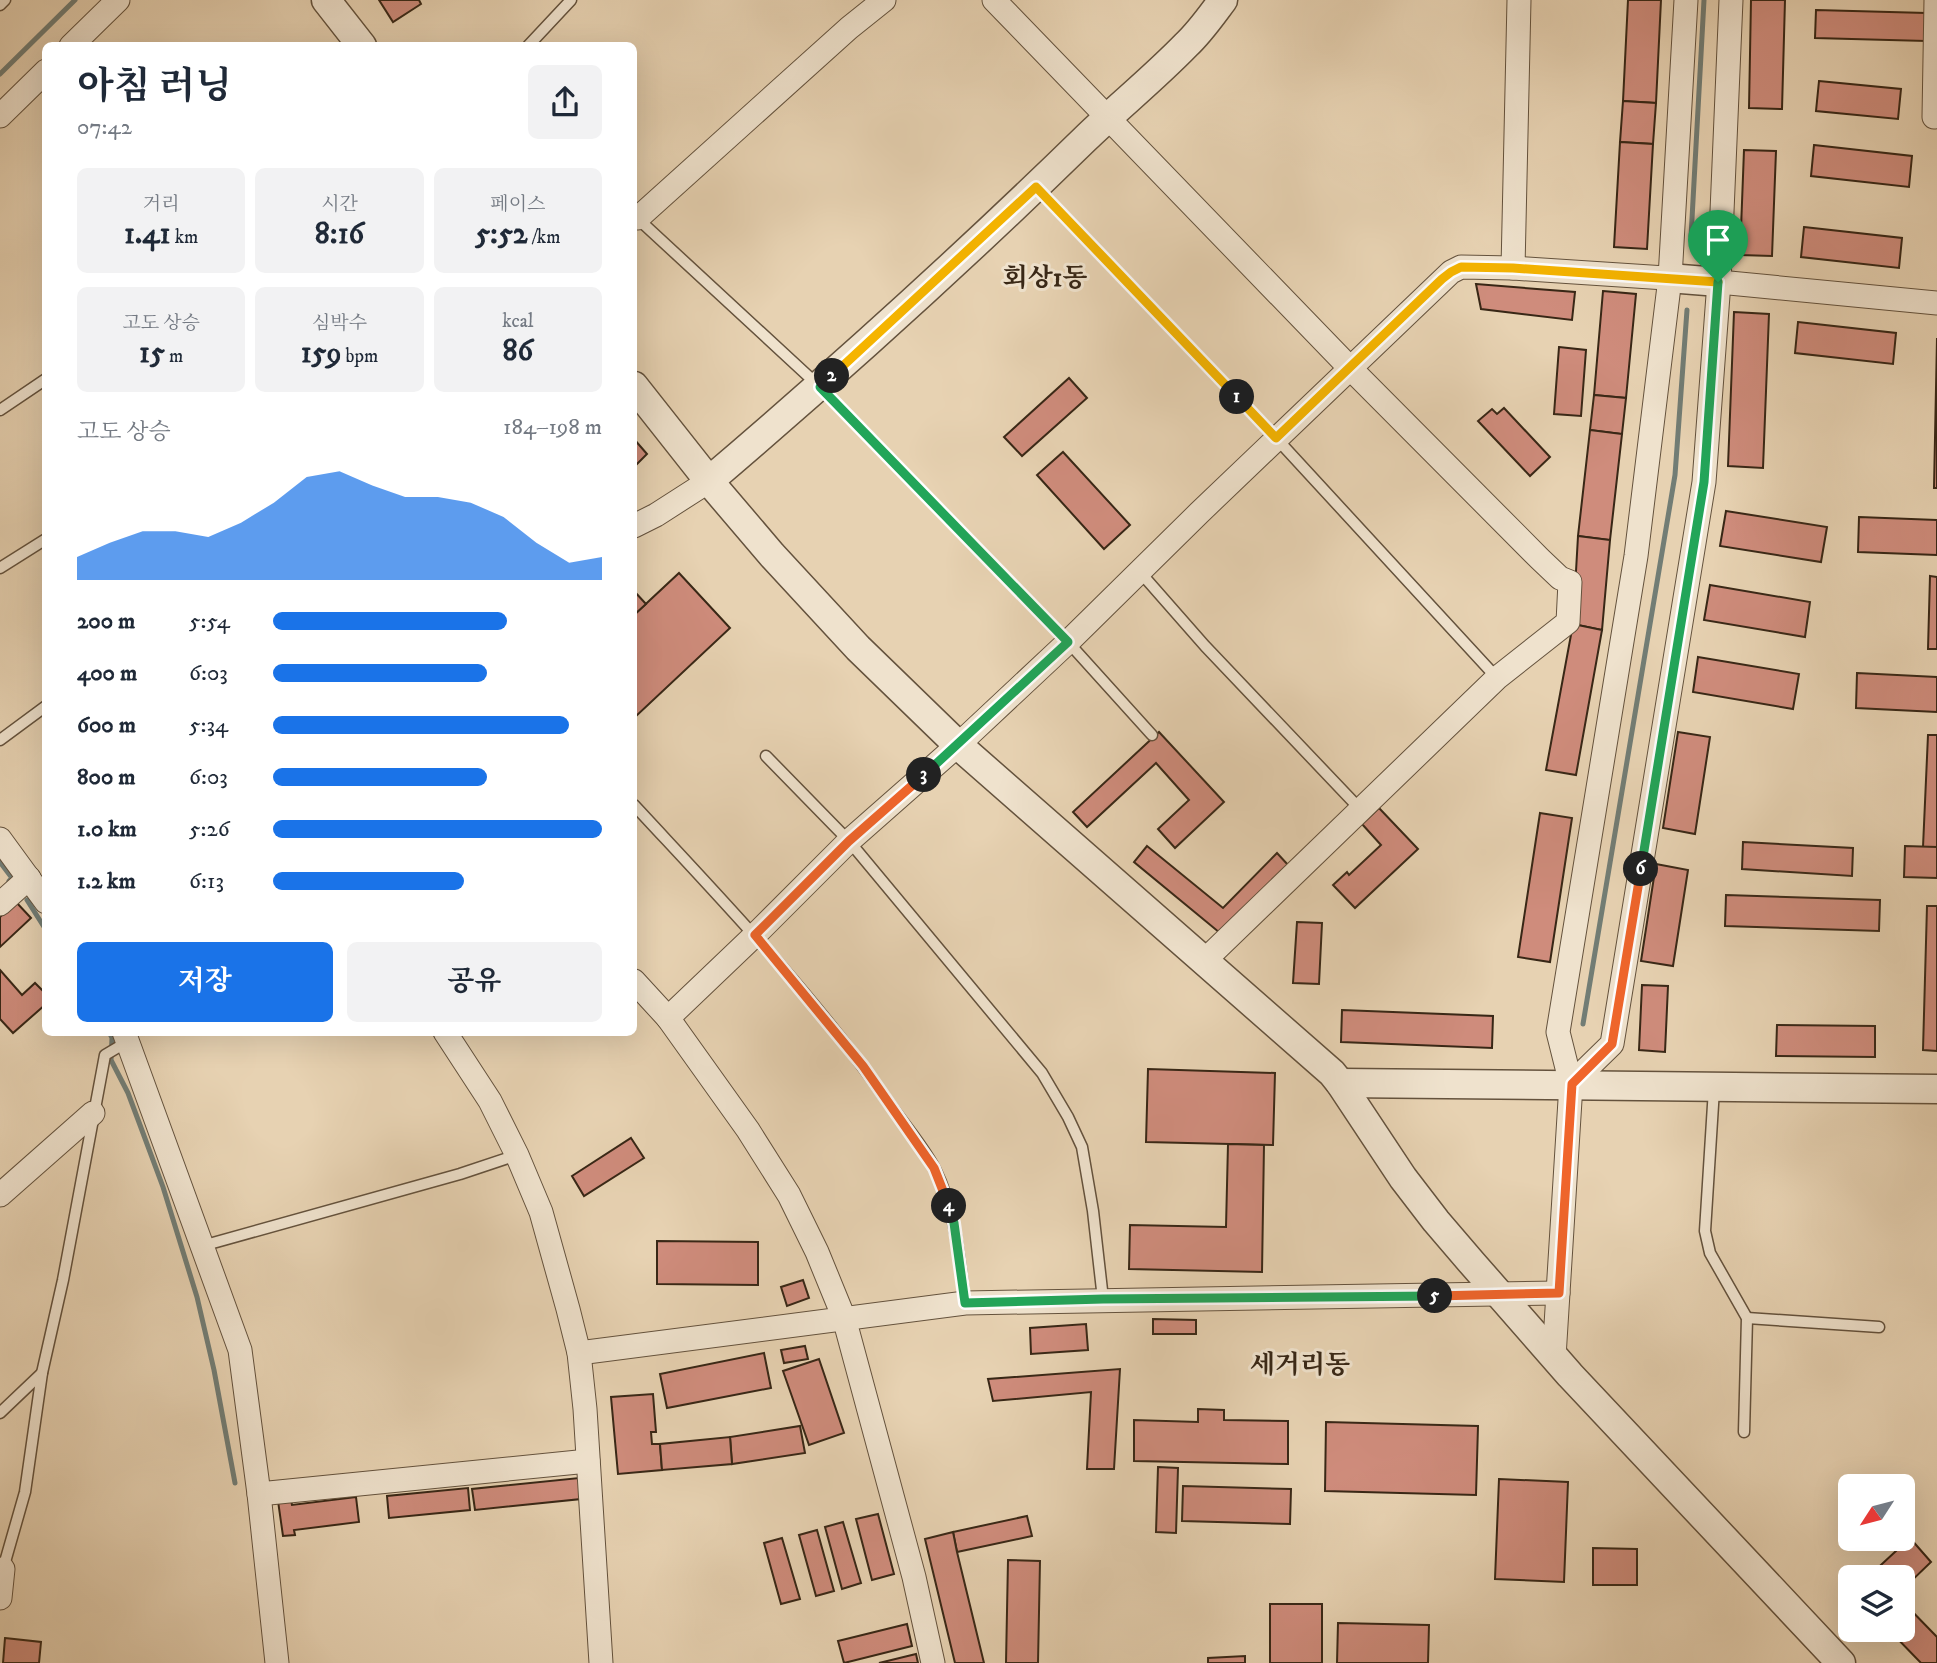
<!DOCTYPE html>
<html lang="ko">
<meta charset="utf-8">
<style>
:root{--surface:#fff;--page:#f2f2f3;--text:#1f2937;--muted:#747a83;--accent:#1a73e8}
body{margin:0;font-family:"IM FELL DW Pica","Noto Serif KR",serif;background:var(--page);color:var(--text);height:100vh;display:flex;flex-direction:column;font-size:26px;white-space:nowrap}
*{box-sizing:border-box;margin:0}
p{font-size:23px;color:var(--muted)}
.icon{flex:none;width:38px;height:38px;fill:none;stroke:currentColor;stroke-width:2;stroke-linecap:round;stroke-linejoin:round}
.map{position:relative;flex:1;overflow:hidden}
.panel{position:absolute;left:42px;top:42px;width:595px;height:994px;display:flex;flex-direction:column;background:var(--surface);border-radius:10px;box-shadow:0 7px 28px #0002}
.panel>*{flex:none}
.needle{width:46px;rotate:234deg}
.buttons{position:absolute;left:1838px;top:1474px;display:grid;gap:14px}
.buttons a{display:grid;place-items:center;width:77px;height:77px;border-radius:10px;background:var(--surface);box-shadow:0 7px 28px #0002;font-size:35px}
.pin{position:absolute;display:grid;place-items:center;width:60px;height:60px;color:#fff;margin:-72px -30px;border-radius:50% 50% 50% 0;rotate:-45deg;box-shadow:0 0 7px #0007}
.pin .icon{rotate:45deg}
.km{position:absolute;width:35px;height:35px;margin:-18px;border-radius:50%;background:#222;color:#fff;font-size:19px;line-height:35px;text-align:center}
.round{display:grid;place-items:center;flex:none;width:74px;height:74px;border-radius:10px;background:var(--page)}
.summary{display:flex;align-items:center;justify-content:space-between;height:119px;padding:0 35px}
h1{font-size:38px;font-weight:700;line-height:52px}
.metrics{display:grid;grid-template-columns:repeat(3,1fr);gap:10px;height:119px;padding:7px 35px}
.metrics div{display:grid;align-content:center;border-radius:10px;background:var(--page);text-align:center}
.metrics b{font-size:30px;font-weight:700}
.metrics small{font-size:19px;font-weight:400}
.metrics p{font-size:19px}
.chart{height:196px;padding:14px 35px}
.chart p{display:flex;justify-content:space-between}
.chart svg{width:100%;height:126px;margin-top:7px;fill:var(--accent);opacity:.7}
.cta{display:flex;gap:14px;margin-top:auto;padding:14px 35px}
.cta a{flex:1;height:80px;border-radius:10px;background:var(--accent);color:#fff;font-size:28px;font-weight:700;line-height:80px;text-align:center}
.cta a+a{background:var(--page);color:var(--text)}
ul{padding:0 35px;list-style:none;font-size:23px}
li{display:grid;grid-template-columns:112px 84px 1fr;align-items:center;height:52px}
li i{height:18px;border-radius:9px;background:var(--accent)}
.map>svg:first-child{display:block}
</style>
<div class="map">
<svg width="1937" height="1663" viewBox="0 0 1937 1663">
<rect width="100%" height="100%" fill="#e7d2b2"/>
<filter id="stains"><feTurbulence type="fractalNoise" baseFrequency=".00286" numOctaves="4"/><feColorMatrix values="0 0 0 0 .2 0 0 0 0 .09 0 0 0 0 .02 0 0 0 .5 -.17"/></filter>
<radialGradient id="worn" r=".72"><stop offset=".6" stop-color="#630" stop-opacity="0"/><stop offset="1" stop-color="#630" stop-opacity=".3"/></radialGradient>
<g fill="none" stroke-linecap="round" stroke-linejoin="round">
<g stroke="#727d75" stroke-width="5">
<polyline points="0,74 75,0"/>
<polyline points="1691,237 1704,0"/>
<polyline points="0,862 12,878 9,881"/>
<polyline points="27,900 46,930"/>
<polyline points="1583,1024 1675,475 1687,310"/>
<polyline points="109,1032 112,1038 111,1060 128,1093 140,1125 163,1187 197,1297 214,1370 235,1483"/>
</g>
</g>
<g fill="#cf8c7c" stroke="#382716" stroke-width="2">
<polygon points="379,0 419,0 421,4 393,22"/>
<polygon points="1628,0 1661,0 1656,103 1623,101"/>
<polygon points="1751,0 1785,0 1782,109 1749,108"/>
<polygon points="1816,10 1926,13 1926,41 1815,38"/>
<polygon points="1819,81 1901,89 1898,119 1816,111"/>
<polygon points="1623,101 1656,103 1653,144 1620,142"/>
<polygon points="1620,142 1653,144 1647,249 1614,247"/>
<polygon points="1814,145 1912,156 1909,187 1811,176"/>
<polygon points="1744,150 1776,151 1772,256 1740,255"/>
<polygon points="1804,227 1902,238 1899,268 1801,257"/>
<polygon points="1476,284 1575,292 1572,320 1481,309"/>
<polygon points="1603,291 1636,294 1626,398 1594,395"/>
<polygon points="1734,312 1769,314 1763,468 1728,466"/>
<polygon points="1798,322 1896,333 1893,364 1795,353"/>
<polygon points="1937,338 1937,488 1934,488"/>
<polygon points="1559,347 1586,350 1581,416 1554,414"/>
<polygon points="1069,378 1087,398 1022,456 1004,437"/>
<polygon points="1594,395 1626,398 1622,434 1590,430"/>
<polygon points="1504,408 1550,457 1530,476 1478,421 1492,409 1497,414"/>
<polygon points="1590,430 1622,434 1610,540 1578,536"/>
<polygon points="634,439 647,454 634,467"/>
<polygon points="1063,452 1130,525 1104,549 1037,475"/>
<polygon points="1726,511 1827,527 1821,562 1720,546"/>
<polygon points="1859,517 1937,520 1937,555 1858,552"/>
<polygon points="1578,536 1610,540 1602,630 1573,624"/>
<polygon points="679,573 730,628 634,718 634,615"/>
<polygon points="1930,576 1937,577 1937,649 1928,649"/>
<polygon points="1710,585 1810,602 1805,637 1704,620"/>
<polygon points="634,591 646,604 634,615"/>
<polygon points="1573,624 1602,630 1576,775 1546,770"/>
<polygon points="1698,657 1799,674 1793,709 1693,692"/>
<polygon points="1857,673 1937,677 1937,712 1856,708"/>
<polygon points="1159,732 1224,802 1175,848 1158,829 1189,800 1156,763 1087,827 1073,812"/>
<polygon points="1678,732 1710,737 1695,834 1663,828"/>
<polygon points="1928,735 1937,735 1937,847 1923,847"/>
<polygon points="1379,808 1418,849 1355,908 1333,885 1347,872 1349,875 1381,845 1362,824"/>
<polygon points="1540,813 1572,818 1550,962 1518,957"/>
<polygon points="1743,842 1853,848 1852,876 1742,869"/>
<polygon points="1147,846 1223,908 1277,853 1289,866 1220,933 1134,862"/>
<polygon points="1905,846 1937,847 1937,878 1904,877"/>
<polygon points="1656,864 1688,870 1673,966 1641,961"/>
<polygon points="1726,895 1880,900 1879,931 1725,926"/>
<polygon points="16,902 31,918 0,947 0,917"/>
<polygon points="1927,906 1937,906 1937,1051 1923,1050"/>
<polygon points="1297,922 1322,923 1319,984 1293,983"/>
<polygon points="0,970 22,995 35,983 46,994 46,1004 13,1033 0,1019"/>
<polygon points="1642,985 1668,986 1665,1052 1639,1050"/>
<polygon points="1342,1010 1493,1016 1492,1048 1341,1042"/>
<polygon points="1777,1025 1875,1026 1875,1057 1776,1056"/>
<polygon points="1148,1069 1275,1073 1273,1145 1146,1142"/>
<polygon points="631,1138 644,1158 584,1196 572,1176"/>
<polygon points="1228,1144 1264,1145 1262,1272 1129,1269 1130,1225 1226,1227"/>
<polygon points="657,1241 758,1242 758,1285 657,1284"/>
<polygon points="803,1280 809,1298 787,1306 781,1287"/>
<polygon points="1153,1319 1196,1320 1196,1334 1153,1334"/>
<polygon points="1086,1324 1088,1350 1031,1354 1030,1328"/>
<polygon points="805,1346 808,1359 784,1363 781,1350"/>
<polygon points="764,1353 771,1388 667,1408 660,1374"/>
<polygon points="819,1359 844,1433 809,1445 783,1371"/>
<polygon points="1120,1369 1114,1469 1087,1469 1091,1392 993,1401 988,1379"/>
<polygon points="653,1394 656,1432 651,1432 652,1444 660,1444 662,1470 618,1474 611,1397"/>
<polygon points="1198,1409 1224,1410 1224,1420 1288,1421 1288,1464 1134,1461 1134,1420 1198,1422"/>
<polygon points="1326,1422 1478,1426 1476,1495 1325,1491"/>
<polygon points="800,1426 805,1453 732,1464 730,1437"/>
<polygon points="730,1437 732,1464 662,1470 660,1444"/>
<polygon points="1158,1467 1178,1468 1176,1533 1156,1532"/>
<polygon points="579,1478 581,1499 475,1510 472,1489"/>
<polygon points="1499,1479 1568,1482 1564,1582 1495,1579"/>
<polygon points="1183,1486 1291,1489 1290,1524 1182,1521"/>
<polygon points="468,1488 470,1510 389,1518 387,1496"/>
<polygon points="356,1497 359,1522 294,1530 295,1535 283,1536 278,1501 291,1500 292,1505"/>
<polygon points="878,1514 894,1574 872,1580 856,1519"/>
<polygon points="1027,1516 1032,1536 957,1552 953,1532"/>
<polygon points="843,1522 861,1583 842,1589 825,1527"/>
<polygon points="817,1530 834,1591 816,1596 799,1535"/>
<polygon points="953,1532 957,1552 984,1663 955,1663 925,1539"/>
<polygon points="782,1538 800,1599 781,1604 764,1543"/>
<polygon points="1910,1538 1931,1562 1902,1590 1902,1577 1868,1577"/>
<polygon points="1593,1548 1637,1549 1637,1585 1593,1585"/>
<polygon points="1008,1560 1040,1561 1038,1663 1006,1663"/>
<polygon points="1902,1601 1937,1637 1937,1663 1921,1663 1888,1629 1902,1629"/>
<rect x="1270" y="1604" width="52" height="59"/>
<polygon points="1338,1623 1429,1625 1428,1663 1337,1663"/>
<polygon points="907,1624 912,1646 844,1663 838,1641"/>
<polygon points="5,1638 41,1642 39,1663 3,1663"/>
<polygon points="916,1654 918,1663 879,1663"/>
<polygon points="1245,1656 1245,1663 1208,1663 1208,1658"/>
</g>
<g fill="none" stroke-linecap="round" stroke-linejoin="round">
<g stroke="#64523d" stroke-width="13">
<g id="service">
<polyline points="0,5 5,0"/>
<polyline points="528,46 571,0"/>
<polyline points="1036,187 1276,438 1497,678"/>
<polyline points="636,217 820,387 1068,642 1152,735"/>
<polyline points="0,410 46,379"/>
<polyline points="0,568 46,539"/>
<polyline points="1140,572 1205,646 1360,809"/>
<polyline points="0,740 46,706"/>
<polyline points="766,756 849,841 1042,1073 1068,1117 1082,1147 1093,1211 1103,1299"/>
<path d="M634,805C722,900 812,993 886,1099C902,1122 922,1144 935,1169C956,1211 959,1257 965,1303"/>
<polyline points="1714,1089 1705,1231 1710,1253 1747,1318 1744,1432"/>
<polyline points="202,1246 460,1174 517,1155"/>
<polyline points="1747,1318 1879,1327"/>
<polyline points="0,1413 42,1373"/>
<polyline points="3,1569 25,1492 42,1373 63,1280 105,1055 127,1042"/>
</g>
</g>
<g stroke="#64523d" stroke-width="25">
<g id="minor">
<polyline points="994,0 1349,367 1540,559 1560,578 1570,582 1568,622 1497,678 1204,961"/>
<polyline points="71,46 118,0"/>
<polyline points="0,116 46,71"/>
<polyline points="1934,117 1936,0"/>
<polyline points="638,218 849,28 884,0"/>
<polyline points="1513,268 1519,0"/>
<polyline points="1719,282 1937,303"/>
<polyline points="634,526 656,515 709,481"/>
<polyline points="0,839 46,902"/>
<polyline points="0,904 29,878"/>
<polyline points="634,981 668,1018 748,1130 789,1195 817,1252 844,1318 914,1577 933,1663"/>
<polyline points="668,1018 755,935 849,841 958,745 1068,642 1199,513 1451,272 1461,267 1513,268 1681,279"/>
<polyline points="124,1032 240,1350 259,1494 277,1663"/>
<polyline points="445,1032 490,1101 517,1155 541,1212 568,1309 579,1353 585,1409 601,1663"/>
<polyline points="1571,1084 1612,1044 1704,482 1719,282 1731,0"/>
<polyline points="0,1195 93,1113"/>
<polyline points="579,1353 965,1303 1558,1293"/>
<polyline points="1554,1357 1571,1084 1558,1032 1636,556 1670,278 1686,0"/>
<polyline points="259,1494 588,1461"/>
<polyline points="0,1598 3,1569"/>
</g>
</g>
<g stroke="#64523d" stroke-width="31">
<g id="tertiary">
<polyline points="326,0 362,46"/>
<polyline points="1681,279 1719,282"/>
<polyline points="634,386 709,481 772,555 858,648 958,745 1332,1073 1340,1083 1403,1178 1436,1221 1472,1263 1570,1375 1841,1663"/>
<path d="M709,481C838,371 964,257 1085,139C1118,107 1154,78 1186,45C1200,32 1211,16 1223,0"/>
<polyline points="1340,1083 1937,1089"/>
</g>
</g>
<use href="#service" stroke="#efe2cd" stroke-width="10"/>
<use href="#minor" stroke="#efe2cd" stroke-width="23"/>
<use href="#tertiary" stroke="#efe2cd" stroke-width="28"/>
</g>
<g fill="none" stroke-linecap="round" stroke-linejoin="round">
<g stroke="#fff" stroke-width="14">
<polyline id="split-1" points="1237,397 1276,438 1442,279 1451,272 1461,267 1513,268 1718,282"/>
</g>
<g stroke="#fff" stroke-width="14">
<polyline id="split-2" points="832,376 1036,187 1237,397"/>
</g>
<g stroke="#fff" stroke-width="14">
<polyline id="split-3" points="832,376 820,387 1068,642 924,775"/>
</g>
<g stroke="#fff" stroke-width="14">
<polyline id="split-4" points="924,775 849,841 755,935 863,1066 934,1168 949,1206"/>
</g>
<g stroke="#fff" stroke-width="14">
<polyline id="split-5" points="949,1206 954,1223 965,1303 1103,1299 1435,1296"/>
</g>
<g stroke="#fff" stroke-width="14">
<polyline id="split-6" points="1435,1296 1559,1293 1572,1084 1612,1044 1641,869"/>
</g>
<g stroke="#fff" stroke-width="14">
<polyline id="split-7" points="1641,869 1704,482 1718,282"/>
</g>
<use href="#split-1" stroke="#f5b400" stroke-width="9"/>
<use href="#split-2" stroke="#f5b400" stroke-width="9"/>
<use href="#split-3" stroke="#22a559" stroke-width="9"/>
<use href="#split-4" stroke="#f0652b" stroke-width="9"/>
<use href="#split-5" stroke="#22a559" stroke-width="9"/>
<use href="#split-6" stroke="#f0652b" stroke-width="9"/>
<use href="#split-7" stroke="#22a559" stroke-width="9"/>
</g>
<g text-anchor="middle" stroke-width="6" stroke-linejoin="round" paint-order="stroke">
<g font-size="26" font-weight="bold" fill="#382716" stroke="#efe2cd">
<text x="1045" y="286">회상1동</text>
<text x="1300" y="1373">세거리동</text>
</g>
</g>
<rect width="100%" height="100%" filter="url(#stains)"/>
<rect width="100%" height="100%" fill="url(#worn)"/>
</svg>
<div class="buttons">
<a><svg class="needle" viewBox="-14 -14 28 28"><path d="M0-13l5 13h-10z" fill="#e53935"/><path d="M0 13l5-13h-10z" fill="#747a83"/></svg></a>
<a><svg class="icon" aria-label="layers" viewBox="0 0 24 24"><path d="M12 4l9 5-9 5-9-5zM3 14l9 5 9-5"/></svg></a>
</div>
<div class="pin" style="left:1718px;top:282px;background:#1e9e55"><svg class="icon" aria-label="arrive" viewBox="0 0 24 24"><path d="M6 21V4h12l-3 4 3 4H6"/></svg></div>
<b class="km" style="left:1237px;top:397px">1</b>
<b class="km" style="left:832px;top:376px">2</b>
<b class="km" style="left:924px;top:775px">3</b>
<b class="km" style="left:949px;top:1206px">4</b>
<b class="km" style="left:1435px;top:1296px">5</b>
<b class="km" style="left:1641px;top:869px">6</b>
<section class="panel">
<div class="summary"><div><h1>아침 러닝</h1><p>07:42</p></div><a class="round"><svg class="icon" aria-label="share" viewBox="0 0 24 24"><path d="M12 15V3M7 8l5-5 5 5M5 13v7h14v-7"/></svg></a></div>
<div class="metrics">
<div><p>거리</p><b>1.41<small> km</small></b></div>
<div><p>시간</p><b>8:16</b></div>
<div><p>페이스</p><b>5:52<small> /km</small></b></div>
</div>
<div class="metrics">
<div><p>고도 상승</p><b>15<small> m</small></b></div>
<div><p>심박수</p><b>159<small> bpm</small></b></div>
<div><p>kcal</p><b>86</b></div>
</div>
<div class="chart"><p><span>고도 상승</span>184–198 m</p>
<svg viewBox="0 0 160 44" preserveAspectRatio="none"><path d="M0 44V36L10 31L20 27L30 27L40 29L50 24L60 17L70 8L80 6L90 11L100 15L110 15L120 17L130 22L140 31L150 38L160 36V44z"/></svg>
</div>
<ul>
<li><b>200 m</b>5:54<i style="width:71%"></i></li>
<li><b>400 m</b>6:03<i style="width:65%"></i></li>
<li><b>600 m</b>5:34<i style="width:90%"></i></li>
<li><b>800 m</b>6:03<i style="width:65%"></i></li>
<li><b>1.0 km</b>5:26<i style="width:100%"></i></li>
<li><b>1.2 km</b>6:13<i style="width:58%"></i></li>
</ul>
<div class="cta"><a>저장</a><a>공유</a></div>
</section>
</div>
